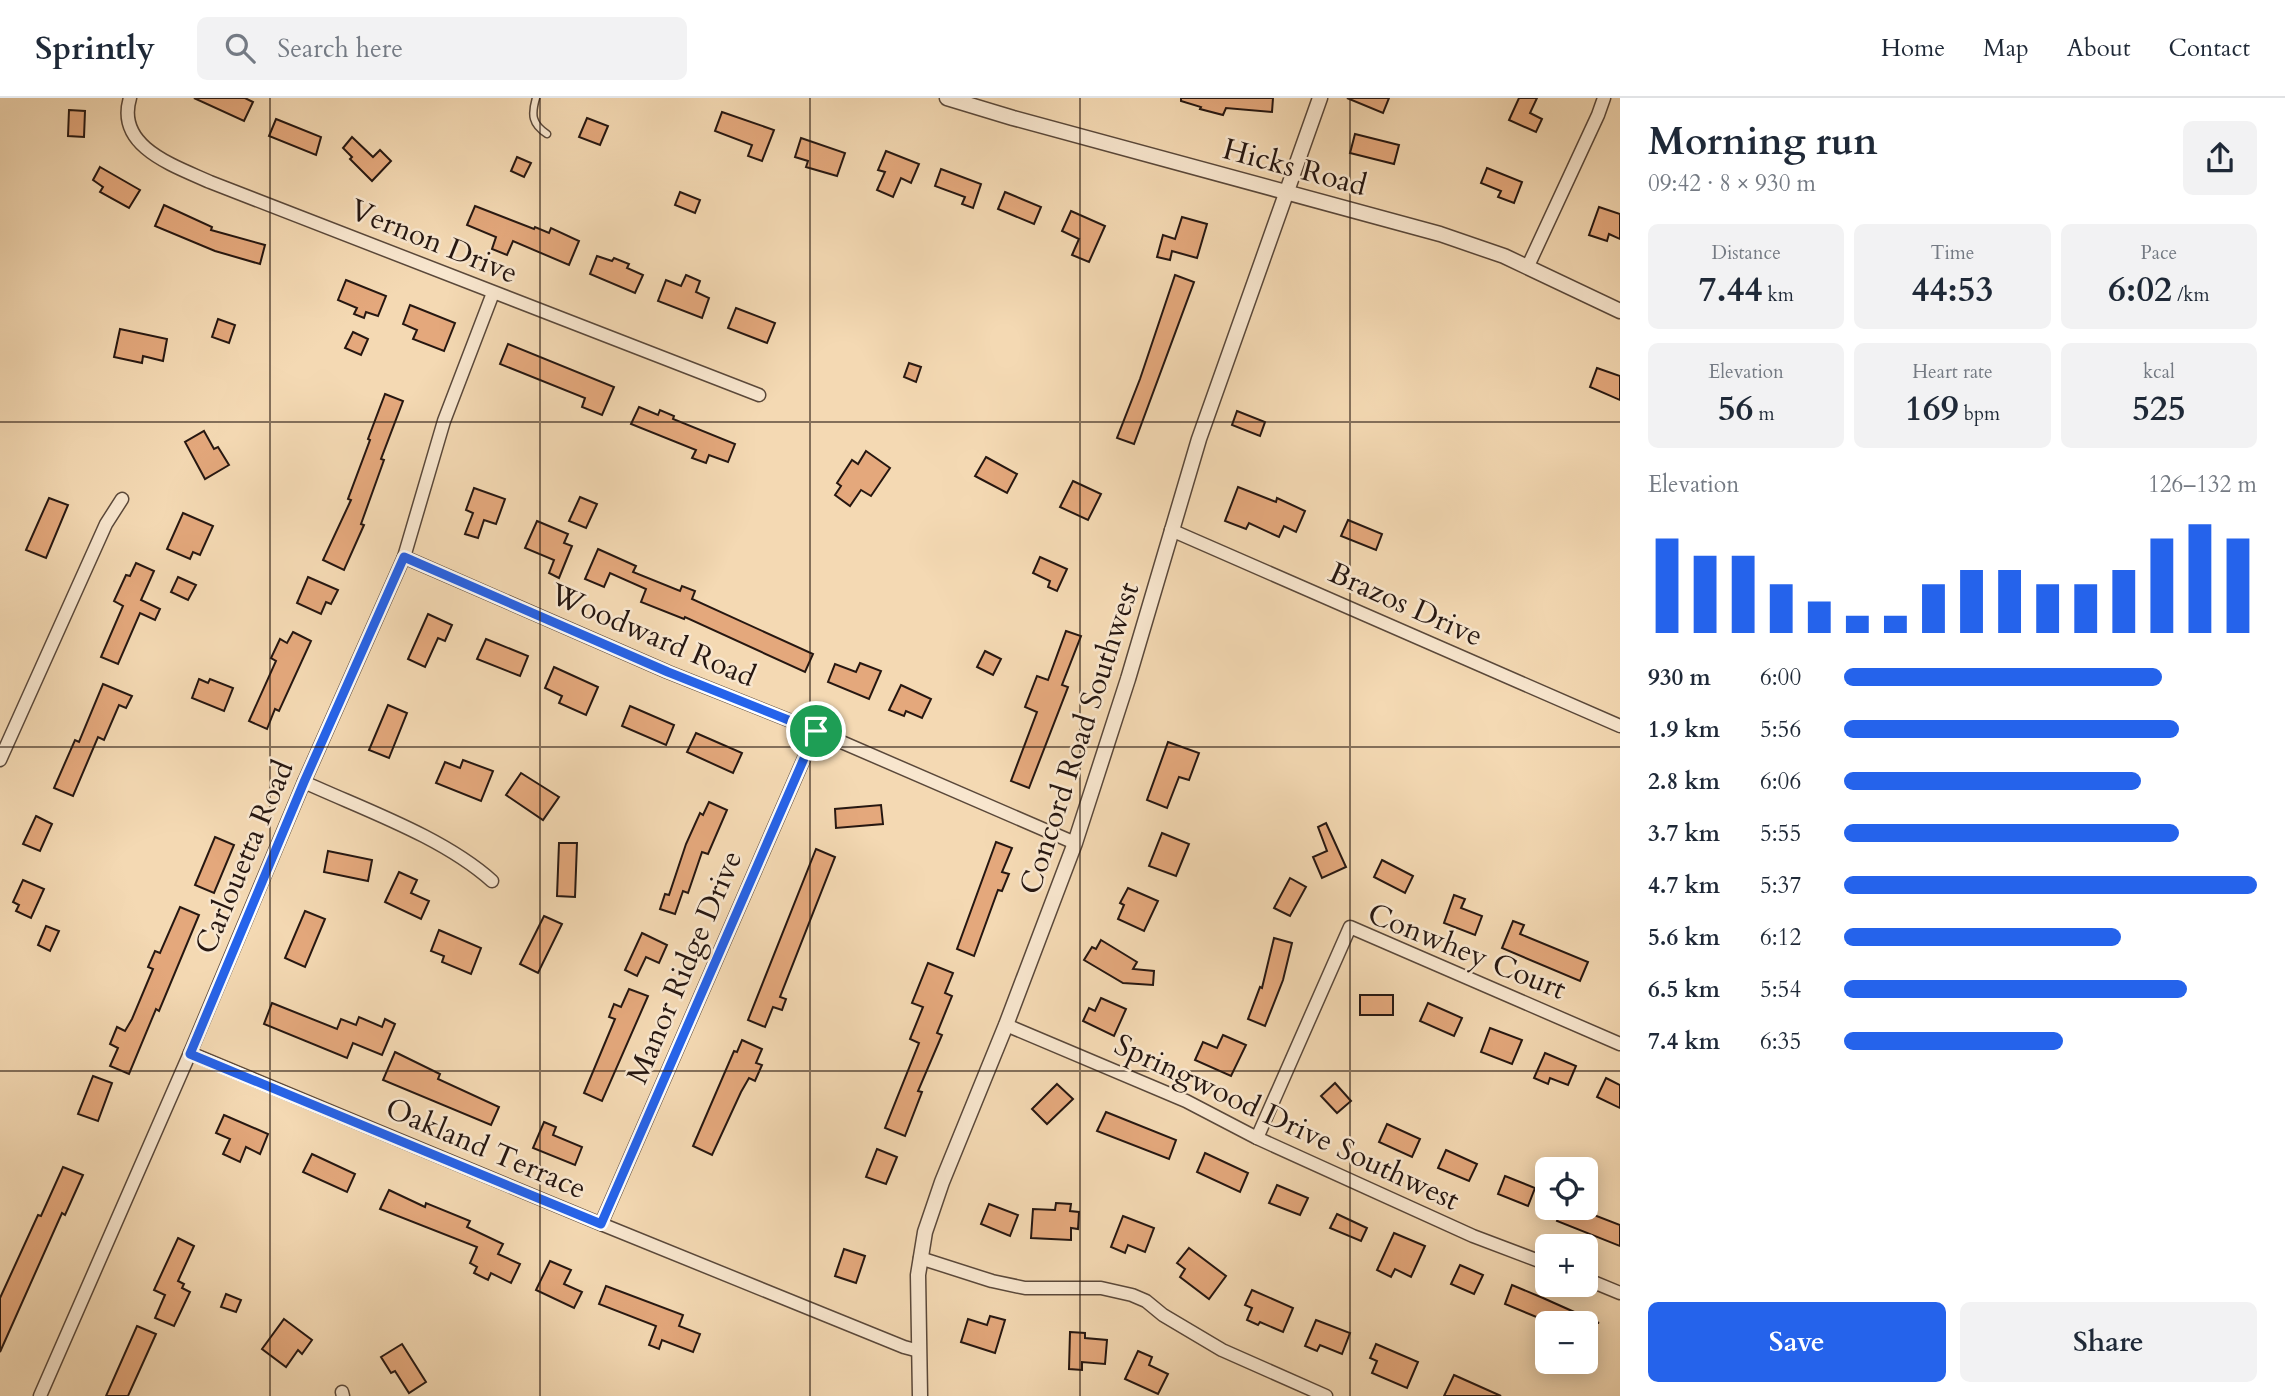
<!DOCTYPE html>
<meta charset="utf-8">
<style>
:root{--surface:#fff;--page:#f2f2f3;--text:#1f2937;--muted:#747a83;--line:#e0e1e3;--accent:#2563eb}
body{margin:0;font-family:Cardo,serif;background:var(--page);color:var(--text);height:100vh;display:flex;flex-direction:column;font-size:26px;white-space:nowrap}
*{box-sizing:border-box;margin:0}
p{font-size:23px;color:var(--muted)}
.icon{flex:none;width:38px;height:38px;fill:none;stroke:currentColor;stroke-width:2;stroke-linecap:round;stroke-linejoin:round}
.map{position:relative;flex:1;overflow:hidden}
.details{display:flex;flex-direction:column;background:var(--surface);width:665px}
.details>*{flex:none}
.tools{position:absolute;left:1535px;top:1059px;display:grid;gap:14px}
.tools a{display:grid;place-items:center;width:63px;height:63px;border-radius:10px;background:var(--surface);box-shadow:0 4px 18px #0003;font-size:35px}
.pin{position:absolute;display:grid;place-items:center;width:60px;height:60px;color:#fff;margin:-30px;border:4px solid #fff;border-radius:50%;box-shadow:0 2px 7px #0007}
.round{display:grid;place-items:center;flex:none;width:74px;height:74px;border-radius:10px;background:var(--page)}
.head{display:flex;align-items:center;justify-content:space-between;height:119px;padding:0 28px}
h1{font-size:38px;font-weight:700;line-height:52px}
.stats{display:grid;grid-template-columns:repeat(3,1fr);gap:10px;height:119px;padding:7px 28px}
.stats div{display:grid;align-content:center;border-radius:10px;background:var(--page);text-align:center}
.stats b{font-size:35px;font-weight:700}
.stats small{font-size:19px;font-weight:400}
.stats p{font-size:19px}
.chart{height:196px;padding:14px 28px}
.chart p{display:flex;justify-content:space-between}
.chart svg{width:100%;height:126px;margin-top:7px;stroke:var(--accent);stroke-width:6}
.action{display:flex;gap:14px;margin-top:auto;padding:14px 28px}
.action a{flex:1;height:80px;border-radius:10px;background:var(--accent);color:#fff;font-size:28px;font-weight:700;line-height:80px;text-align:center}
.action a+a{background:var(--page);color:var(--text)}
ul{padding:0 28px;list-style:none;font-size:23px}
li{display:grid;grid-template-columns:112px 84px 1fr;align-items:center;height:52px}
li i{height:18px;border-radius:9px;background:var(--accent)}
header{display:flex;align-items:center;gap:42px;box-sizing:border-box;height:98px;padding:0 35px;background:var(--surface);border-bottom:2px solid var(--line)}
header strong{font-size:33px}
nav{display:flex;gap:38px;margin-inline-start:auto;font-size:24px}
.search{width:490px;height:63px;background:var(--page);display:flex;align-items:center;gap:18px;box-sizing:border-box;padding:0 24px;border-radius:10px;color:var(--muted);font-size:26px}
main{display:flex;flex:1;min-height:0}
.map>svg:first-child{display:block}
</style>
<header>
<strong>Sprintly</strong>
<div class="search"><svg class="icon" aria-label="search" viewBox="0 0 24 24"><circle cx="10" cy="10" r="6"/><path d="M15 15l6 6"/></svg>Search here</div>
<nav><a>Home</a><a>Map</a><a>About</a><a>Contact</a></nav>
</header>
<main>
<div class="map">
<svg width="1620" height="1298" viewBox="0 0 1620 1298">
<rect width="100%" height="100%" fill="#f4d9b3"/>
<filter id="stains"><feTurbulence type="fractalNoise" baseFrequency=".00286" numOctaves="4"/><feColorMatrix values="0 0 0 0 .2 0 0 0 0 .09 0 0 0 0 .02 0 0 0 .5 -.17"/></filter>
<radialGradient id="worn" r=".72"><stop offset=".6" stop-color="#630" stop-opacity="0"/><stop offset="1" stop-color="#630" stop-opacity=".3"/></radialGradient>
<g fill="#e4a87c" stroke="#261711" stroke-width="2">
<polygon points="194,0 245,0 253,4 244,23"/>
<polygon points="1181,0 1273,0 1272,14 1226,10 1223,17 1200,11 1201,9 1181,3"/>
<polygon points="1347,0 1389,0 1383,15"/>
<polygon points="1519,0 1537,0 1530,15 1542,21 1536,34 1509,22"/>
<polygon points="69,12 85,13 84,39 68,38"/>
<polygon points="722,14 774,32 762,63 748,58 752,47 715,33"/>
<polygon points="587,20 608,28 600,47 579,39"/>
<polygon points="276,21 321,39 316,57 269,38"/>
<polygon points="1355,36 1399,47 1394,66 1350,55"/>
<polygon points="352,39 373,59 380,52 391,63 372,83 350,61 352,59 343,50"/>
<polygon points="801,40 845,55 837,78 806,69 808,63 795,59"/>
<polygon points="886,53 919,66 911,85 901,80 893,99 877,92 885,74 878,72"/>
<polygon points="517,59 531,65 524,79 511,73"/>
<polygon points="100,69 140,92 129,110 100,94 103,89 93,82"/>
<polygon points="1487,70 1522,84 1514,105 1498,99 1501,93 1481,85"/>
<polygon points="941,71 981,86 973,110 962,106 965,99 935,88"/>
<polygon points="680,94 700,102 695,115 675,107"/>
<polygon points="1005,94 1041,109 1034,126 998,111"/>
<polygon points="164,107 212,129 211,132 265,147 260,166 215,153 155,128"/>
<polygon points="475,108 534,131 535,129 549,135 551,130 579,143 569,167 513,143 507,157 492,151 496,139 467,127"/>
<polygon points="1599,109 1620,116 1620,141 1609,136 1607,143 1589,137"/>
<polygon points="1071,113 1105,128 1089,164 1072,157 1079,141 1062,133"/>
<polygon points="1182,119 1207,126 1197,160 1172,153 1170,162 1157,159 1163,137 1175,141"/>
<polygon points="597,158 612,163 614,160 629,166 627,170 643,177 635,195 590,176"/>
<polygon points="686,177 700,183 696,194 709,200 702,220 658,203 666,182 681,188"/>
<polygon points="1175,177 1194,184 1134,346 1117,340 1140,281"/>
<polygon points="346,182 386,198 378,218 366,214 364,220 354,216 357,210 338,202"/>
<polygon points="410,207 455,225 444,253 413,241 417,232 403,226"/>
<polygon points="736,210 775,225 767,245 728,230"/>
<polygon points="218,221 235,227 229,245 212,239"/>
<polygon points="120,231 167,241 163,263 143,258 142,265 114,259"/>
<polygon points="353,234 368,241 361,257 345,250"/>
<polygon points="508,246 614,289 602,317 582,309 585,300 500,266"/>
<polygon points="909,265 921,269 916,284 904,279"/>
<polygon points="1597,270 1620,278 1620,302 1590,289"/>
<polygon points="385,296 403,303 381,361 384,362 361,426 364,427 344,472 323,462 351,402 348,401 370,342 368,341"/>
<polygon points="639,309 658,317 660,312 674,318 673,321 735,346 728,364 709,357 706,365 692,360 696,352 631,326"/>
<polygon points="1237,313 1265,324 1260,338 1232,327"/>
<polygon points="204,333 214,351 218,349 229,367 205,381 185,344"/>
<polygon points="866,353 890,370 871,398 861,392 850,408 835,397 841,388 837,385 852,362 858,366"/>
<polygon points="986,359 1017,376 1007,395 975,378"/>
<polygon points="1073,383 1101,396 1088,422 1060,409"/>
<polygon points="1238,389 1276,404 1277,400 1305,413 1296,434 1284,428 1279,439 1249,425 1246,431 1225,423"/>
<polygon points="474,390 505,401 496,426 484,422 478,440 465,436 473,415 466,412"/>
<polygon points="580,399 597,406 586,430 569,423"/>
<polygon points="49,400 68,407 46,460 26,452"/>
<polygon points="183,415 213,428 200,457 193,454 190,461 167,451"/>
<polygon points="1348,422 1382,436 1376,452 1341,438"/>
<polygon points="537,423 568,436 564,445 572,448 559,480 549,475 554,462 525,450"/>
<polygon points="598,451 636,468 633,474 680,493 682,488 695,493 692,501 813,556 805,574 685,519 684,521 641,504 646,491 610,475 604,489 585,481"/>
<polygon points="1040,459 1067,471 1057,493 1048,489 1050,483 1033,475"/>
<polygon points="136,465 154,473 141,502 160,511 155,522 140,515 118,566 101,559 123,508 114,503 126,477 130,478"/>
<polygon points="178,479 196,487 188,502 171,494"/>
<polygon points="308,479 338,492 331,506 326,504 321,516 297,505"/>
<polygon points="428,516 452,527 445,543 438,540 425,569 408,561"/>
<polygon points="1066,533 1081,538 1062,587 1068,589 1029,690 1011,683 1037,614 1025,609 1037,578 1048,582"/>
<polygon points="293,534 311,543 279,613 275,611 267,631 249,623 276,563 271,560 280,541 287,545"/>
<polygon points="486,541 528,558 520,578 477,561"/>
<polygon points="985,553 1001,561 993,577 977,569"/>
<polygon points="860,565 881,573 869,601 828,584 835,566 856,574"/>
<polygon points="554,569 598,589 586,617 559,605 562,598 545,590"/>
<polygon points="199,581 208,585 210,581 233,590 224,613 192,600"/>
<polygon points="103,586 132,598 126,610 119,607 104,642 98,639 73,698 54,690 75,642 79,644"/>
<polygon points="901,587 931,601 922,620 906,613 904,618 889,612"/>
<polygon points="388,607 407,615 389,660 369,652"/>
<polygon points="630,608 674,627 666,647 622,628"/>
<polygon points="696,635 742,655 733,675 687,654"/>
<polygon points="1168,644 1199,655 1189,682 1179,679 1167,710 1147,702"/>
<polygon points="463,662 493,673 481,703 436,685 445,664 460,670"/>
<polygon points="521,675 559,699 543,722 506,697"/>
<polygon points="709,704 727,712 708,756 702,754 688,795 683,793 675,816 660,811 665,796 669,797 686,746 700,715 703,717"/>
<polygon points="881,707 883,726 836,730 835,711"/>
<polygon points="36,718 52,726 40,753 23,746"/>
<polygon points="1326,725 1346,769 1322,780 1313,759 1327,753 1318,729"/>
<polygon points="1162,735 1189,746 1176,778 1149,768"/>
<polygon points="215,739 234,747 214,795 195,787"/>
<polygon points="996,744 1012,750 1002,774 1009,776 1002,793 998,792 974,858 957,851"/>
<polygon points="559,745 577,745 575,799 557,798"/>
<polygon points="816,751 835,759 780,899 786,901 782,912 773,909 765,929 748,922"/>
<polygon points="328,753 372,762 368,783 324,774"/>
<polygon points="1382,762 1413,778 1405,795 1374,779"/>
<polygon points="399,774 417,782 411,795 429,803 421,821 385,804"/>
<polygon points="1290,780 1306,789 1290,818 1274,810"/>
<polygon points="23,782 44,791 31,820 16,813 19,807 13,804"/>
<polygon points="1128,790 1158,803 1144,833 1118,821 1124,807 1120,805"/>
<polygon points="1454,797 1465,801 1461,810 1482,818 1475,837 1444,825"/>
<polygon points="180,809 199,817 159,913 156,911 129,976 110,968 118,950 110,946 117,929 125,933 132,921 153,871 148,869 155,853 160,855"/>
<polygon points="305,813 325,821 305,869 285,860"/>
<polygon points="544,818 562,826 538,875 520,866"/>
<polygon points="1513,823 1524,827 1520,836 1588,864 1580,883 1502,850"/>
<polygon points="46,828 59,833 50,853 38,847"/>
<polygon points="439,832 481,850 471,876 442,864 444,858 431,853"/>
<polygon points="642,835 667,847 659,865 646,859 637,878 625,872"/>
<polygon points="1274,840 1292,845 1283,882 1265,928 1248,921 1260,889 1262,890"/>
<polygon points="1101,842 1137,864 1133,871 1154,873 1153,887 1123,885 1084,862 1092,849 1096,851"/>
<polygon points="928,865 953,875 945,895 952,898 937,935 942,937 918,993 922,994 905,1038 885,1030 919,945 910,941 923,909 912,905"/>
<polygon points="629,891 648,898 602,1003 584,995 615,921 609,919 614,906 621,909"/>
<rect x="1360" y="897" width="33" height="20"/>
<polygon points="1101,900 1126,911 1114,938 1083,923 1089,910 1095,913"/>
<polygon points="272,905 337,931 341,921 356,927 359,919 382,929 385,921 395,926 382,957 353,945 347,960 264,926"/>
<polygon points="1428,905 1462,920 1454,938 1420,923"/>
<polygon points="1490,930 1522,942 1512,966 1481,954"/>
<polygon points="1223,937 1246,947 1231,978 1195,962 1203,944 1217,950"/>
<polygon points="742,942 762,951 756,965 762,967 755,983 749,980 741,994 712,1057 693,1048 734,953 737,954"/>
<polygon points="395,954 440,976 438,981 499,1009 491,1027 383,982"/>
<polygon points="1545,955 1576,968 1568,987 1550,980 1548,986 1534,980"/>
<polygon points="93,978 112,985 98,1023 78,1016"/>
<polygon points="1606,980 1620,987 1620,1010 1597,999"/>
<polygon points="1335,985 1351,1003 1337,1015 1321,998"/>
<polygon points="1057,986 1073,1001 1047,1026 1032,1011"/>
<polygon points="1106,1014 1176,1042 1169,1061 1097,1033"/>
<polygon points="224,1017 268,1036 260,1056 246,1049 240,1064 223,1056 230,1041 216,1035"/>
<polygon points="544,1024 556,1029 553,1037 582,1049 575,1067 533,1050"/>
<polygon points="1387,1026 1420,1041 1412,1059 1379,1044"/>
<polygon points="877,1051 897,1059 886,1086 866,1079"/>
<polygon points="1446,1052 1477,1066 1469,1083 1438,1070"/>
<polygon points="1205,1055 1248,1075 1240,1094 1197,1074"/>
<polygon points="312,1056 355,1076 347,1094 303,1074"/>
<polygon points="63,1069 83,1077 65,1117 62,1115 0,1254 0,1200 38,1117 41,1118"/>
<polygon points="1505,1078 1535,1090 1528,1108 1498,1096"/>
<polygon points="1277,1087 1308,1100 1300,1117 1269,1105"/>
<polygon points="389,1092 425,1109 426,1105 470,1123 467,1129 503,1146 498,1156 520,1166 511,1185 491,1175 488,1182 474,1175 477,1169 470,1165 477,1149 380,1111"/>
<polygon points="1056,1105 1071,1106 1070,1113 1079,1114 1078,1131 1071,1130 1071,1142 1031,1140 1033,1111 1055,1112"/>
<polygon points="989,1106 1018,1117 1010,1138 981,1126"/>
<polygon points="1562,1110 1576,1110 1620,1127 1620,1148 1557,1123"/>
<polygon points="1337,1116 1367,1130 1361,1143 1330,1130"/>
<polygon points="1123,1118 1154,1130 1145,1154 1128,1147 1125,1155 1111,1149"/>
<polygon points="1394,1135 1425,1148 1411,1179 1395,1171 1391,1179 1377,1172"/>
<polygon points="178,1140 194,1148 178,1183 184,1186 182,1190 190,1194 174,1228 155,1220 165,1197 154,1192"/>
<polygon points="1189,1150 1226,1178 1209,1201 1180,1179 1185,1171 1177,1165"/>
<polygon points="844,1151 865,1158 856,1185 835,1178"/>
<polygon points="550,1163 571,1172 564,1186 582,1194 574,1210 536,1192"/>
<polygon points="1460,1167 1483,1177 1474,1196 1451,1186"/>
<polygon points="1512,1187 1543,1200 1599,1225 1551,1225 1505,1206"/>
<polygon points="606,1188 683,1217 679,1228 700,1236 693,1254 662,1242 659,1251 649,1247 656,1228 599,1206"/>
<polygon points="1252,1192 1293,1210 1283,1234 1260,1224 1258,1227 1247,1222 1252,1210 1245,1207"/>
<polygon points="226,1196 241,1202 236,1214 221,1209"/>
<polygon points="990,1218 1005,1222 995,1255 961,1244 968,1221 987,1227"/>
<polygon points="284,1221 312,1242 302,1256 298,1252 286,1269 262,1251"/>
<polygon points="1316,1222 1350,1235 1342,1256 1320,1247 1317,1253 1305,1248"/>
<polygon points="137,1228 156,1236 128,1298 106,1298"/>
<polygon points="1070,1234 1085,1235 1085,1240 1107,1242 1105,1266 1082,1264 1082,1272 1069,1271"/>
<polygon points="402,1246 426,1284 409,1295 395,1273 391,1275 381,1259"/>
<polygon points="1376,1246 1418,1264 1407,1290 1372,1275 1377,1263 1370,1260"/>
<polygon points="1138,1253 1152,1259 1149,1267 1168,1276 1158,1296 1125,1281"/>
<polygon points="1454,1277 1501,1298 1444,1298"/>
</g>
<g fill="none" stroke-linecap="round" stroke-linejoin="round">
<g stroke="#5a483a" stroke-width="9">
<path id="service" d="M536,0C531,17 532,26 547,36"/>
</g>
<g stroke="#5a483a" stroke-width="15">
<g id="minor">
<path d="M130,0C115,49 175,68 210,84L759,297"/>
<polyline points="1528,168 1598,17 1604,0"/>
<polyline points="1171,432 1620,628"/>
<polyline points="404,459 668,574 816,633 1075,745"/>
<polyline points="0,662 106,426 122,401"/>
<path d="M304,684C365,712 443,739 492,783"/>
<polyline points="1006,927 1186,1003 1257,1040 1473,1138 1547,1166"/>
<polyline points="190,955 601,1126 904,1249 919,1253"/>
<polyline points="1257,1040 1350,829 1620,946"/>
<polyline points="601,1126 816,633"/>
<polyline points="920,1160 992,1183 1025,1190 1101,1190 1132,1197 1146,1203 1163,1217 1222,1252 1326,1298"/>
<polyline points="1586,1181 1620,1195"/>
<polyline points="342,1294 343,1298"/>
<polyline points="40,1298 190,955 304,684 404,459 444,323 493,195"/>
</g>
</g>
<g stroke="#5a483a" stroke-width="17">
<g id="tertiary">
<polyline points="947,0 1013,20 1440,136 1504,158 1620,213"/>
<polyline points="920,1298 918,1177 925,1134 942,1084 1006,927 1075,745 1128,581 1199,341 1320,0"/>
</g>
</g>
<use href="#service" stroke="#f8e6ce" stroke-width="6"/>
<use href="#minor" stroke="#f8e6ce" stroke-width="12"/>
<use href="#tertiary" stroke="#f8e6ce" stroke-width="14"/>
</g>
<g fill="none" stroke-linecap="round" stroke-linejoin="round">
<g stroke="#fff" stroke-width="14">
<polygon id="route" points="404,459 668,574 816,633 601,1126 190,956 304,684"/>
</g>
<use href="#route" stroke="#2563eb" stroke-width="9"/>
</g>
<path fill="none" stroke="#261711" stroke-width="2" stroke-opacity="0.55" d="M270,0V1298M540,0V1298M810,0V1298M1080,0V1298M1350,0V1298M0,324H1620M0,649H1620M0,973H1620"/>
<g text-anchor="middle" stroke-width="5" stroke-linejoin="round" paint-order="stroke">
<g font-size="30" fill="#261711" stroke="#f8e6ce">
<text transform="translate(1295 69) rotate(15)" y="10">Hicks Road</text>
<text transform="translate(434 143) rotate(22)" y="10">Vernon Drive</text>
<text transform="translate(1406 506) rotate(24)" y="10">Brazos Drive</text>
<text transform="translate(653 537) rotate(23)" y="10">Woodward Road</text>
<text transform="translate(1079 640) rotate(-72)" y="10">Concord Road Southwest</text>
<text transform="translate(244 759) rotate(-67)" y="10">Carlouetta Road</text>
<text transform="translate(1467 853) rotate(22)" y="10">Conwhey Court</text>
<text transform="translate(684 869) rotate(-67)" y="10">Manor Ridge Drive</text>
<text transform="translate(1287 1024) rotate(25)" y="10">Springwood Drive Southwest</text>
<text transform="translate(486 1050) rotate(23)" y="10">Oakland Terrace</text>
</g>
</g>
<rect width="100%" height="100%" filter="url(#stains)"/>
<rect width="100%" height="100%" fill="url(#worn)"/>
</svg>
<div class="tools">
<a><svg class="icon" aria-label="locate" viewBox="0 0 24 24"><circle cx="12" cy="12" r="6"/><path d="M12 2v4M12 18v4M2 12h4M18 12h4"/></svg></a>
<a>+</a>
<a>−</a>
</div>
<div class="pin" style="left:816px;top:633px;background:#1e9e55"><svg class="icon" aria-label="arrive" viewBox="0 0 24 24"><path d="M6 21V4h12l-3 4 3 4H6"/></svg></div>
</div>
<section class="details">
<div class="head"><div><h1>Morning run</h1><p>09:42 · 8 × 930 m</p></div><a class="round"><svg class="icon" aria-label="share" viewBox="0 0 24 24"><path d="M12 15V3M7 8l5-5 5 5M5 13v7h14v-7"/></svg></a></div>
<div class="stats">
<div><p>Distance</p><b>7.44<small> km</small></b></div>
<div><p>Time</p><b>44:53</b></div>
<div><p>Pace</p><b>6:02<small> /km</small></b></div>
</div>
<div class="stats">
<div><p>Elevation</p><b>56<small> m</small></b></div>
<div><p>Heart rate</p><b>169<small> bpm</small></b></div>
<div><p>kcal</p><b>525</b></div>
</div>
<div class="chart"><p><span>Elevation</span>126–132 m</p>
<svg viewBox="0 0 160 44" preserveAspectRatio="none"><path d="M5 44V11M15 44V17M25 44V17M35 44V27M45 44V33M55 44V38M65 44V38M75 44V27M85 44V22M95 44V22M105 44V27M115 44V27M125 44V22M135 44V11M145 44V6M155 44V11"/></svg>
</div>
<ul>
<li><b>930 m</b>6:00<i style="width:77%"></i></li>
<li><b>1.9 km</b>5:56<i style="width:81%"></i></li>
<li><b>2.8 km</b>6:06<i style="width:72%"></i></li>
<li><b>3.7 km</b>5:55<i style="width:81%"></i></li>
<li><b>4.7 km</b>5:37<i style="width:100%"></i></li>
<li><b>5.6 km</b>6:12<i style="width:67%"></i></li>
<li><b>6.5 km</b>5:54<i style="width:83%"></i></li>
<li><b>7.4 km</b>6:35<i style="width:53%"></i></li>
</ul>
<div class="action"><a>Save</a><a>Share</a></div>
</section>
</main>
